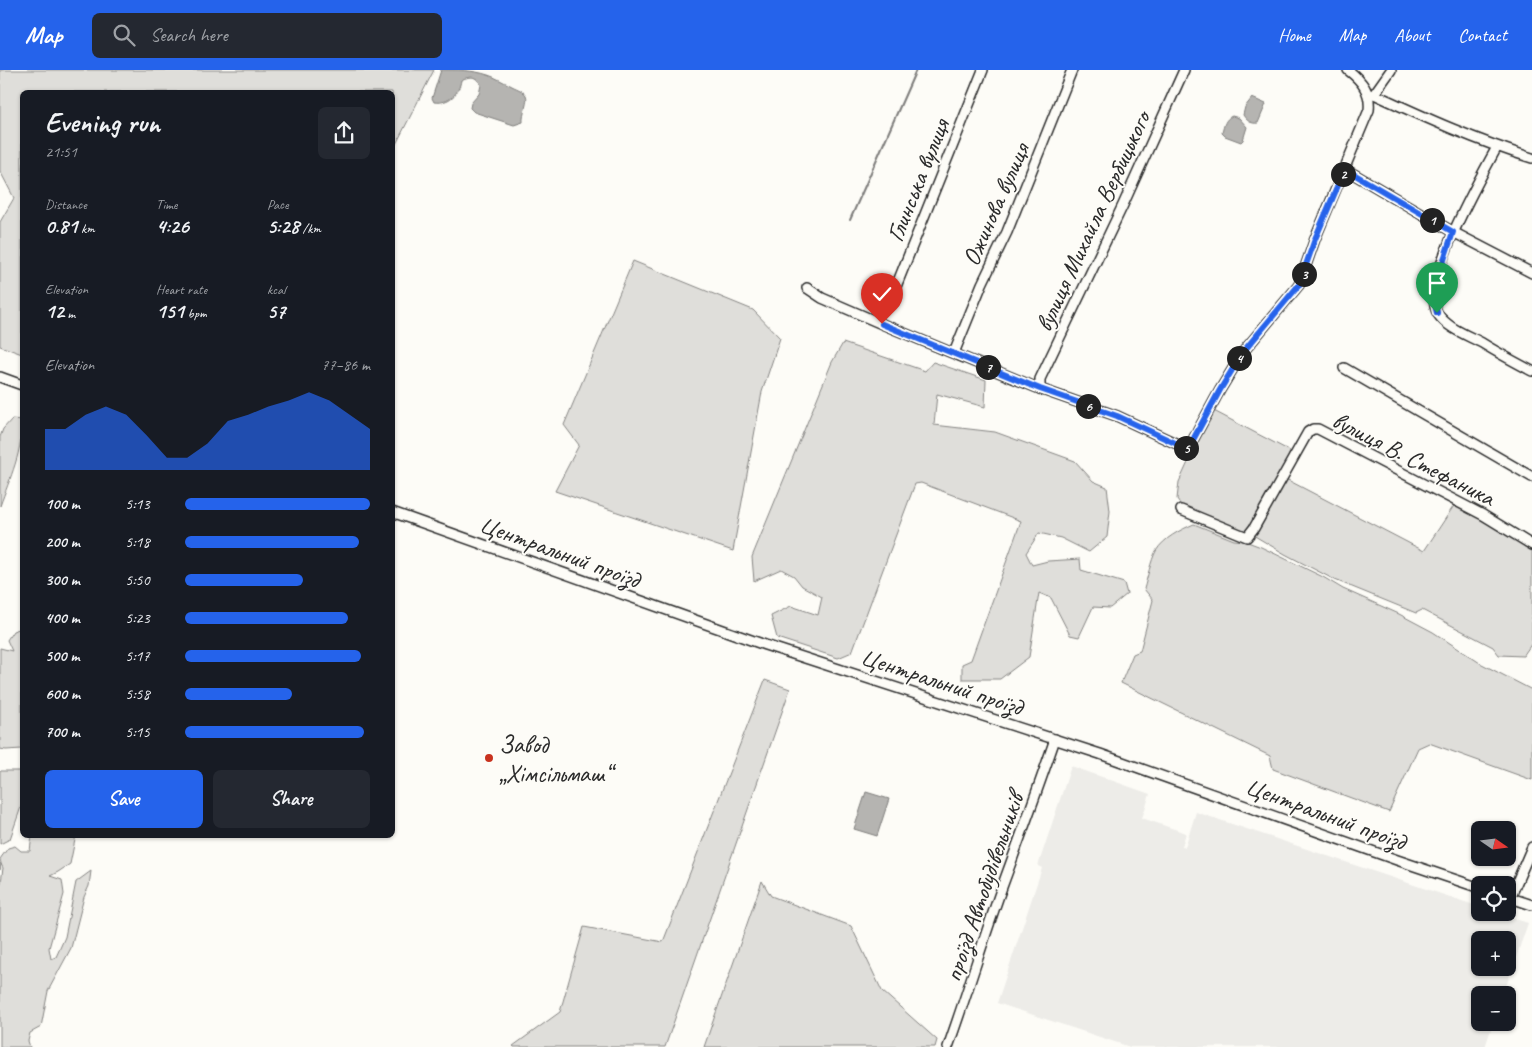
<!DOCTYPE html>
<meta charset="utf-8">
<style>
:root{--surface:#171b24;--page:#242831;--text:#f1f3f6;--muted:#9ea1a6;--accent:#2563eb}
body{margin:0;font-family:Caveat,sans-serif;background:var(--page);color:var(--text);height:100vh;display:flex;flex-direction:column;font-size:19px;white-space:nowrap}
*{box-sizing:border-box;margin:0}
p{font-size:16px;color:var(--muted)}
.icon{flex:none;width:28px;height:28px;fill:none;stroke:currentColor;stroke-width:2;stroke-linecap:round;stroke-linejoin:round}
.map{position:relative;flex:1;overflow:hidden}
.side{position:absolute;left:20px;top:20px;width:375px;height:748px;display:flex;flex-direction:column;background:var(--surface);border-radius:8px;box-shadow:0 1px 4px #0004}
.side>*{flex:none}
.needle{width:32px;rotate:104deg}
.tools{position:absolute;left:1471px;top:751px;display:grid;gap:10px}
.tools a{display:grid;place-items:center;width:45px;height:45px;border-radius:8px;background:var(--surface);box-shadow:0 1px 4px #0004;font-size:25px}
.pin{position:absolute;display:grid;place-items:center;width:42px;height:42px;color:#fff;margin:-51px -21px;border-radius:50% 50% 50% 0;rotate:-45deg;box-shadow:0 0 5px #0007}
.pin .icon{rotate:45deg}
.km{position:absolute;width:25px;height:25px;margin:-12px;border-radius:50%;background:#222;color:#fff;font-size:14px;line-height:25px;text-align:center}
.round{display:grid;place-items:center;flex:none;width:52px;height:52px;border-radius:8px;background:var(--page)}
.overview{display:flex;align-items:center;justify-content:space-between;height:85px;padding:0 25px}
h1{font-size:28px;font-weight:700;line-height:38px}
.metrics{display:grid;grid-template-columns:repeat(3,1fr);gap:8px;height:85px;padding:5px 25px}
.metrics div{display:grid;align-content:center}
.metrics b{font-size:21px;font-weight:700}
.metrics small{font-size:14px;font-weight:400}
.metrics p{font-size:14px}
.chart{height:140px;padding:10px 25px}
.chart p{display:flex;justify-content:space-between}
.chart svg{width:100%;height:90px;margin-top:5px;fill:var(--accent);opacity:.7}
.button{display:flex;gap:10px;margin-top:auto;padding:10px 25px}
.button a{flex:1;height:58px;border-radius:8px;background:var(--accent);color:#fff;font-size:20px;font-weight:700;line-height:58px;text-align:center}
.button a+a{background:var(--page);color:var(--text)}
ul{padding:0 25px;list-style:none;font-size:16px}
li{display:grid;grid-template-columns:80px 60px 1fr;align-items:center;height:38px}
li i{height:12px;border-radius:6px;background:var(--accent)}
header{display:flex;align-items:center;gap:30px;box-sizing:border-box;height:70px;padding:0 25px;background:var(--accent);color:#fff}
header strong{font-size:24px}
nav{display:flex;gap:28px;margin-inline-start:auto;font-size:18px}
.search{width:350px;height:45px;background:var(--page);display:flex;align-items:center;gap:12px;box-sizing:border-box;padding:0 18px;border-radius:8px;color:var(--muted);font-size:19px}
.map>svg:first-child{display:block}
</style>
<header>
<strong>Map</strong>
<div class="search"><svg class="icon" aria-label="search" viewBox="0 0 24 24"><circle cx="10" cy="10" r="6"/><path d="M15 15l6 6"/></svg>Search here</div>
<nav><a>Home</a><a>Map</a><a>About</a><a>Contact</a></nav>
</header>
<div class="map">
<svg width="1532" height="977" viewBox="0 0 1532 977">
<rect width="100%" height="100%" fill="#fdfcf7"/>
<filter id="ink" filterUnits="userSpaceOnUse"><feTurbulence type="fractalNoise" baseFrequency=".02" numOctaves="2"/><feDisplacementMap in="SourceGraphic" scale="10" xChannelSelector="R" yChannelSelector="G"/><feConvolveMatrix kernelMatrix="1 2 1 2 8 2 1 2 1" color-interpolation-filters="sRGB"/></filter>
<g filter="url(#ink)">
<path fill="#edece8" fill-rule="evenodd" d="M1071,696L1150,724L1142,748L1186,763L1182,776L1185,777L1196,742L1480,837V842L1497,843L1528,853L1503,925H1480V952L1493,953L1485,977H1130L997,933L1042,798L1038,796ZM1480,870H1508V898H1480Z"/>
<g fill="#dfdeda" stroke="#858482">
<polygon points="0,0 434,0 393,80 392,22 22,22 22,284 0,276 0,152 14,128 0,101"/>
<polygon points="633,191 753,240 780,268 762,322 733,481 555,421 579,375 564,355"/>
<polygon points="843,273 925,301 933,292 986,310 985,337 937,324 934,355 995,362 1075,391 1093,411 1107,417 1110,441 1107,467 1089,482 1061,468 1039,463 1026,483 1032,495 1048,491 1080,489 1081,500 1124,513 1127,524 1110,538 1093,537 1079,567 1070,565 1051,528 1039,523 1029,587 1000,609 962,609 962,594 971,590 1021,451 921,413 915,414 852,582 838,588 777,568 771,546 791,536 818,545 822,527 802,516 794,506 781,499 754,511 752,487 832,292"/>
<polygon points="1212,340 1290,381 1284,408 1424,481 1455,434 1532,478 1532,573 1523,586 1499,585 1493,577 1422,540 1416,543 1335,510 1285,484 1248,462 1181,435 1177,429 1179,412"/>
<path d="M12,349L22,350C23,381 10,408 0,436V367L3,359Z"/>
<path d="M1194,454L1234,470L1245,471L1261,477L1323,507L1343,519L1399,544L1433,562L1480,593L1532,620V710L1429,673L1418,678L1389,742L1273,699L1270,686L1121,613L1133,584L1140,581L1153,530L1144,519C1147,509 1151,490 1156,481C1164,468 1180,460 1194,454Z"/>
<polygon points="22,558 22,679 6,680 0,679 0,578 12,581 7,570 13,561"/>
<polygon points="765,610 790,619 665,977 514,977 513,976 560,942 584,857 663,872"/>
<polygon points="22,698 22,734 10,769 0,774 0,702 1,701 19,701"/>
<polygon points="32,765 76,765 70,794 58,802 50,806 62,810 64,824 49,878 51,889 56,887 65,867 76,812 91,801 89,816 84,827 71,878 48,921 41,957 30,963 28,971 30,977 0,977 0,819 3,798 1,794 0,800 0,793 1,794 0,789 8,778 15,776 21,781 30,781"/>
<polygon points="762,811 771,826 851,856 882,921 937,970 935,977 704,977"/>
</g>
<g fill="#b5b4b1" stroke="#7e7d7b">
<path d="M441,0C457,0 473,0 488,5C495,7 503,12 510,15C515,18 523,20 526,25C529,30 522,45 523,52L514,55L474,42L470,38L471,33L479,24L481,15C476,5 470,6 461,10C459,24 449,34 434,32L432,28Z"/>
<path d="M1252,28L1266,34L1258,53C1251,54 1247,51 1243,45L1245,37Z"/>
<path d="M1232,46L1239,48L1247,57L1243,70L1241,72L1225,66L1222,63C1224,55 1225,49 1232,46Z"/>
<polygon points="866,722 889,729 877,766 854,759"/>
</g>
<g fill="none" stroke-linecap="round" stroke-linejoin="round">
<polyline stroke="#7e7d7b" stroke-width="2" points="850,150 916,0"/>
<g stroke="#2b2b2b" stroke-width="12">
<g id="minor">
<path d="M1374,24C1426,48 1477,71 1532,88"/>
<polyline points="1374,24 1391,0"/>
<path d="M1497,77C1481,107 1419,214 1438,244C1447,258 1467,265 1482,273C1498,283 1515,292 1532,301"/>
<polyline points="1345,99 1453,162 1532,203"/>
<path d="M807,218L822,228L882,254L1040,319L1117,346L1188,379L1220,320L1243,282L1299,215L1315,169L1369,40C1371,22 1362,11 1348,0"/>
<polyline points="889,234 983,0"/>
<polyline points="954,283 982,214 1007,162 1072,0"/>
<polyline points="1344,298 1532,407"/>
<polyline points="0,307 22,315"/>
<polyline points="1040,319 1040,309 1123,135 1184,0"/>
<polyline points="1181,440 1247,467 1254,458 1308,362 1313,359 1318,359 1483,445 1532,475"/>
<polyline points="392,442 765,575 1100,684 1397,790 1480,818"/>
<polyline points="1508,827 1532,835"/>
<polyline points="1510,828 1532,777"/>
<path d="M948,977C967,924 983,870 1002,817C1020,768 1038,719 1055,669"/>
</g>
</g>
<use href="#minor" stroke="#fdfcf7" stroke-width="9"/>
</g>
</g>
<g fill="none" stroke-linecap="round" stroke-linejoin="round" filter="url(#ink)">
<g stroke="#fff" stroke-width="10">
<polyline id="route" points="882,254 1040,319 1117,346 1188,379 1220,320 1243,282 1299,215 1315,169 1345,99 1453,162 1438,208 1434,229 1437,243"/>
</g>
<use href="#route" stroke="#2563eb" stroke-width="6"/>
</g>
<circle fill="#c8321e" stroke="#fdfcf7" stroke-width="2" cx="489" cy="688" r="5"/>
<g text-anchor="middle" stroke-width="4" stroke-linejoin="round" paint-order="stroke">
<g font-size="25" fill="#2b2b2b" stroke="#fdfcf7">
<text transform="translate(917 110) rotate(-68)" y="9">Глинська вулиця</text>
<text transform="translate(995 134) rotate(-66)" y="9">Ожинова вулиця</text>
<text transform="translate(1092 151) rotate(-65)" y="9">вулиця Михайла Вербицького</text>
<text transform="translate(1414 388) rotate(27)" y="9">вулиця В. Стефаника</text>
<text transform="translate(560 481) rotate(20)" y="9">Центральний проїзд</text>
<text transform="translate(942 611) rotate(18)" y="9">Центральний проїзд</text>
<text transform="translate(1326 743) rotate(20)" y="9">Центральний проїзд</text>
<text transform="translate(983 817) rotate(-71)" y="9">проїзд Автобудівельників</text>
</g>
<g font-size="25" fill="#2b2b2b" stroke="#fdfcf7" text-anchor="start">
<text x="499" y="683">Завод<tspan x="499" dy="29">„Хімсільмаш“</tspan></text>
</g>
</g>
</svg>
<div class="tools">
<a><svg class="needle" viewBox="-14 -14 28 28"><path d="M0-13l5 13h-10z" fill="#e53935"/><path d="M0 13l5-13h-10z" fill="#9ea1a6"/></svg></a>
<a><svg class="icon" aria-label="locate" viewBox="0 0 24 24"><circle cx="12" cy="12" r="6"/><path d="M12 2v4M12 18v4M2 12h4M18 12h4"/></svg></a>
<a>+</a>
<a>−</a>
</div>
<div class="pin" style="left:1437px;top:243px;background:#1e9e55"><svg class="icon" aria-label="arrive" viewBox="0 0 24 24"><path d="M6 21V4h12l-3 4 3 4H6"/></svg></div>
<div class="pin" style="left:882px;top:254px;background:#d93025"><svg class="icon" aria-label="check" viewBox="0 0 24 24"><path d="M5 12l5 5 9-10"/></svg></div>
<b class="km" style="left:1432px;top:150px">1</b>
<b class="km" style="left:1343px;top:104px">2</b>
<b class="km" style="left:1304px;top:204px">3</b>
<b class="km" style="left:1239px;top:288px">4</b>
<b class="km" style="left:1186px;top:378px">5</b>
<b class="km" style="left:1088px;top:336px">6</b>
<b class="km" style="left:988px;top:297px">7</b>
<section class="side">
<div class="overview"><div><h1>Evening run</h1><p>21:51</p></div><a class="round"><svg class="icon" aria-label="share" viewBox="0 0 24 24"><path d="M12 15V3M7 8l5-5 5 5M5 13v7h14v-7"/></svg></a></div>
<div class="metrics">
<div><p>Distance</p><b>0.81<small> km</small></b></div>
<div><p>Time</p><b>4:26</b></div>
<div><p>Pace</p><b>5:28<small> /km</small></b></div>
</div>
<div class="metrics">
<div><p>Elevation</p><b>12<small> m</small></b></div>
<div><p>Heart rate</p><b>151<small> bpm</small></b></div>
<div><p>kcal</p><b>57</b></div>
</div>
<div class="chart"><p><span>Elevation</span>77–86 m</p>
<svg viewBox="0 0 160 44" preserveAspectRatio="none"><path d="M0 44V24L10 24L20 17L30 13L40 17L50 27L60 38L70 38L80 31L90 20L100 17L110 13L120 10L130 6L140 10L150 17L160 24V44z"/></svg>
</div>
<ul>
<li><b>100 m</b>5:13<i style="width:100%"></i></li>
<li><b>200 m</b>5:18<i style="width:94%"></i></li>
<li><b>300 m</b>5:50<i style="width:64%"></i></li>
<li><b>400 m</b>5:23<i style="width:88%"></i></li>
<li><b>500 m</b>5:17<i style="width:95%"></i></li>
<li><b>600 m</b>5:58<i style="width:58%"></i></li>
<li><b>700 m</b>5:15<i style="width:97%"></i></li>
</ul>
<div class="button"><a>Save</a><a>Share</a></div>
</section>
</div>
